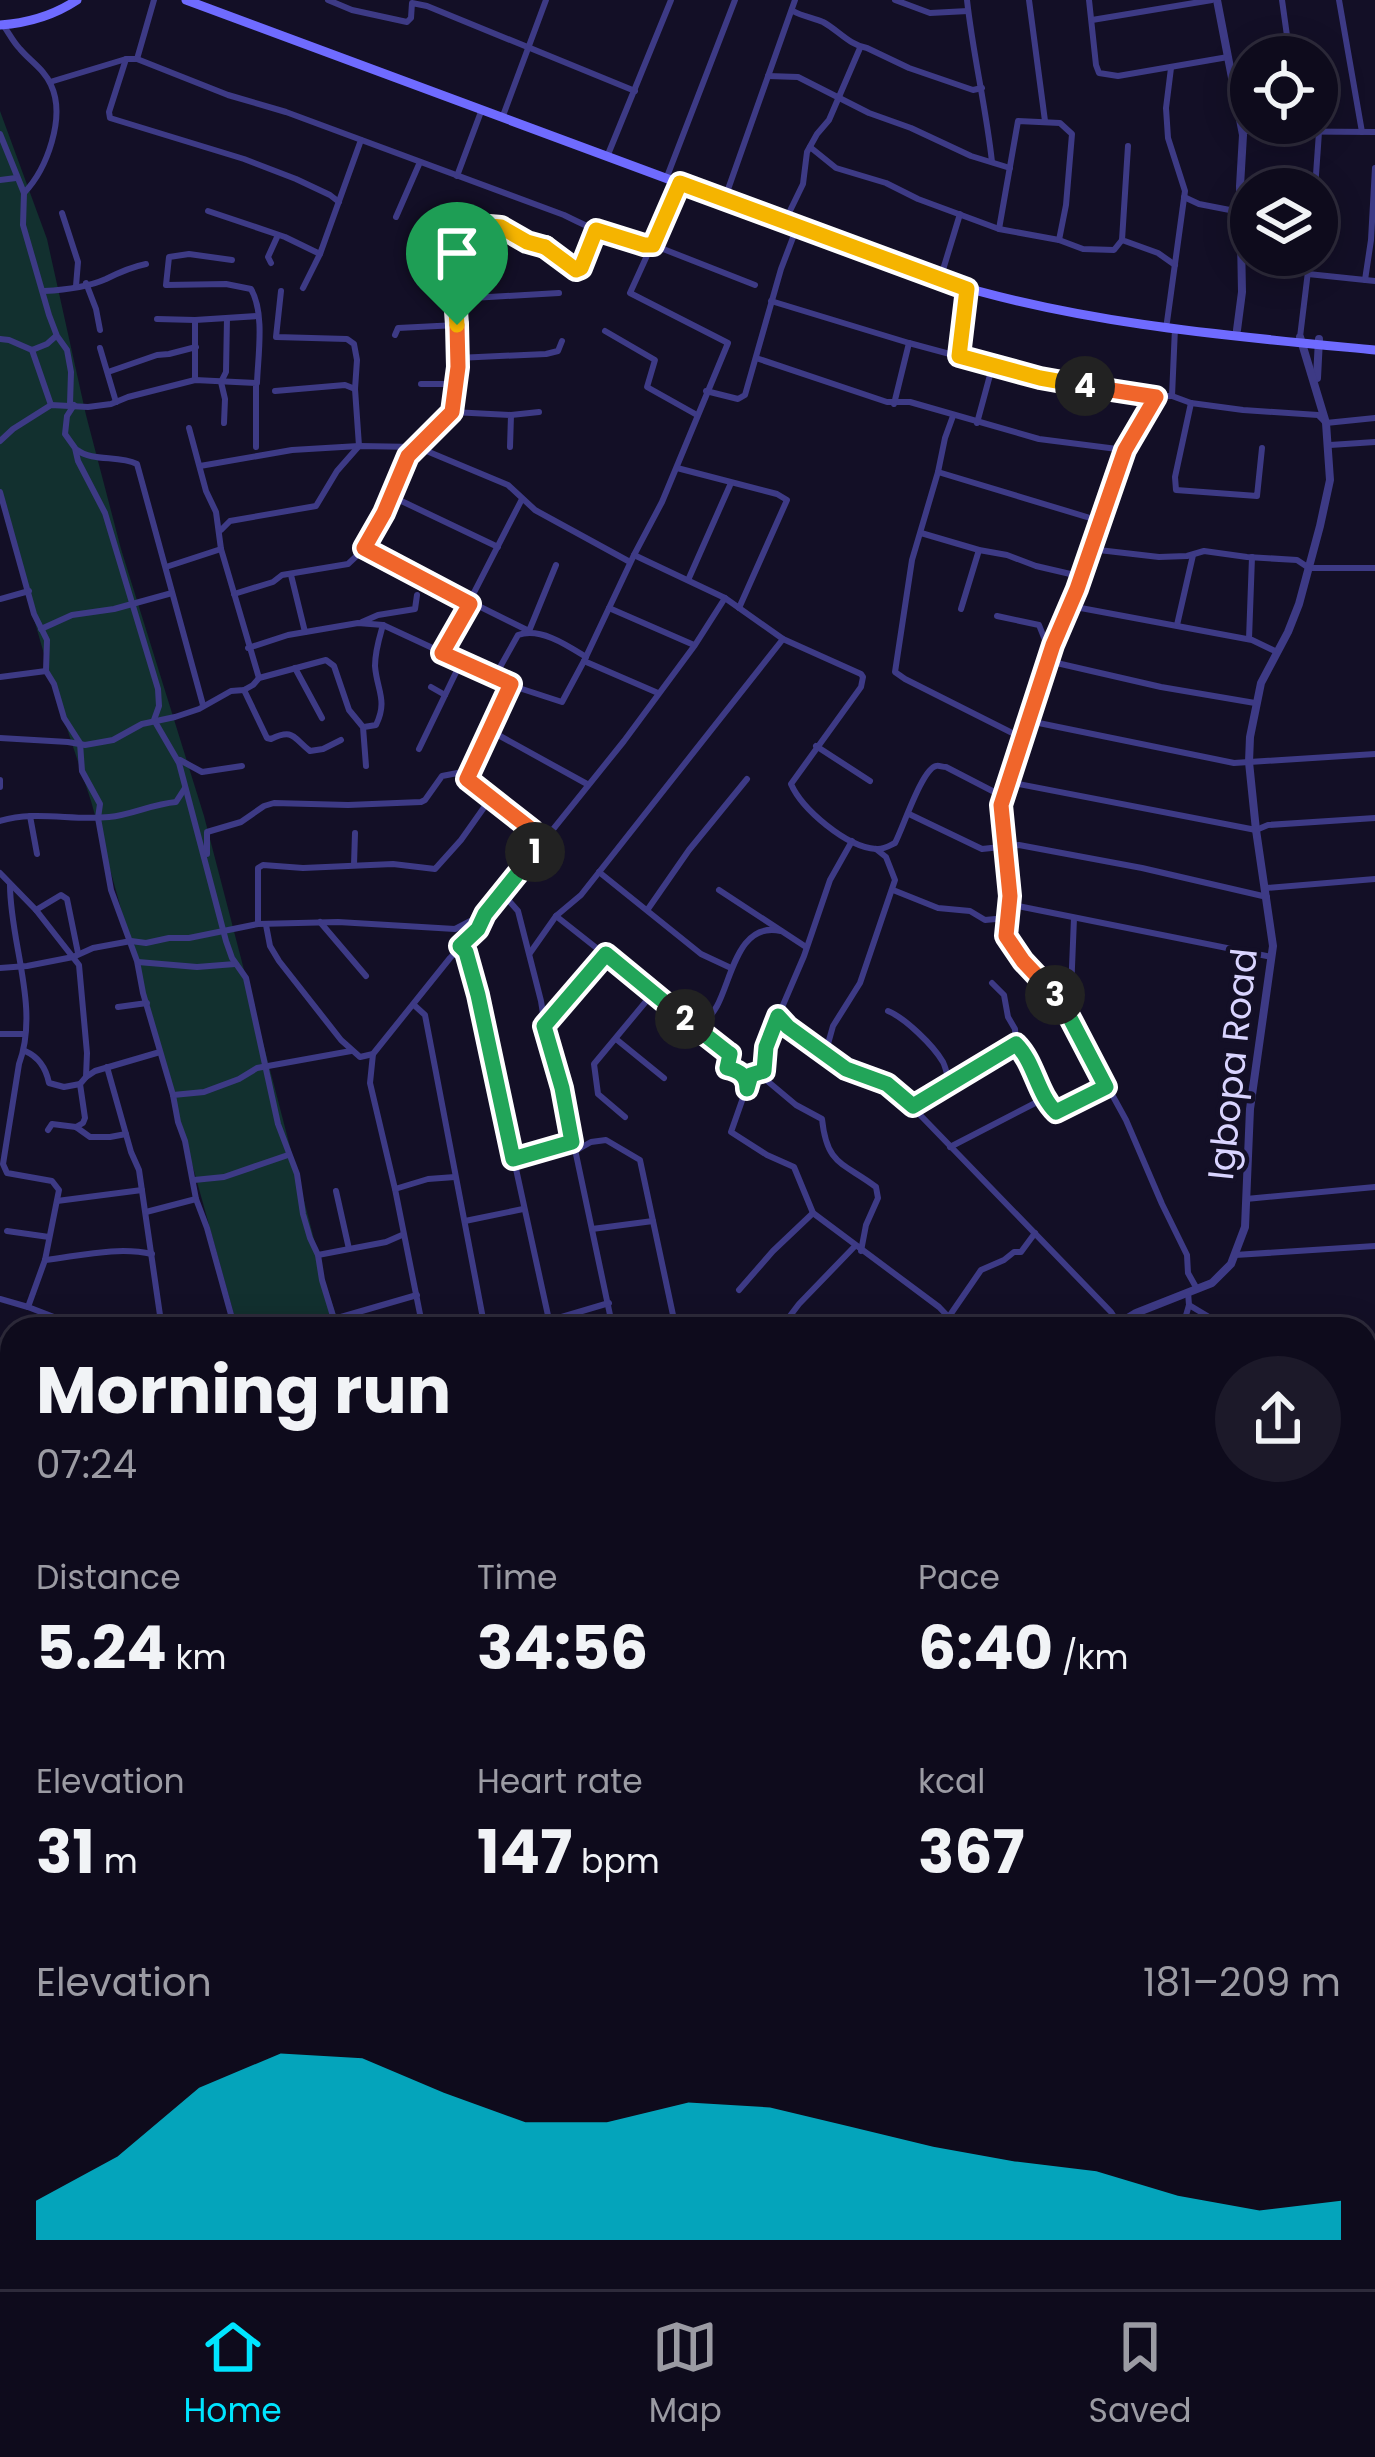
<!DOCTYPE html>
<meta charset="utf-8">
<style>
:root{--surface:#0e0b1c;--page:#1c1929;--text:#f1f3f6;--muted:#9b9ba3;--line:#2e2b3b;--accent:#00e5ff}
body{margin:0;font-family:Poppins,sans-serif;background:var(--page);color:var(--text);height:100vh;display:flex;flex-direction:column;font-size:45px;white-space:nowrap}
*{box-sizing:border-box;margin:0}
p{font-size:39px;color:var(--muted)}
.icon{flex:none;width:66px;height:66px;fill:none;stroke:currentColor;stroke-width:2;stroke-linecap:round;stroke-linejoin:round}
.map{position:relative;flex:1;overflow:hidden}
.drawer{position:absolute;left:0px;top:1317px;width:1377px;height:972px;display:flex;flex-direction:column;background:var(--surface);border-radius:36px 36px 0 0;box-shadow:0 6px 30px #0003,0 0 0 3px var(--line)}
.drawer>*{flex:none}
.tools{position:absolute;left:1230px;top:36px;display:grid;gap:24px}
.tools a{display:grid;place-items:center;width:108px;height:108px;border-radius:50%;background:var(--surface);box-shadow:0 6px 30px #0003,0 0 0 3px var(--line);font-size:60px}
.pin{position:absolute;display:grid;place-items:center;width:102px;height:102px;color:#fff;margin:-123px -51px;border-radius:50% 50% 50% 0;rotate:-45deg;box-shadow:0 0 12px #0007}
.pin .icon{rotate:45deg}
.km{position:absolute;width:60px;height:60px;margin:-30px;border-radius:50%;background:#222;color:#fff;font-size:33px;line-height:60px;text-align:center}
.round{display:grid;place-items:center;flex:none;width:126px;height:126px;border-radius:63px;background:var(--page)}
.headline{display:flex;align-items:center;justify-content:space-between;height:204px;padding:0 36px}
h1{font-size:66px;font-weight:700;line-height:90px}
.figures{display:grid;grid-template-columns:repeat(3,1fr);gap:18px;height:204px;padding:12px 36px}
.figures div{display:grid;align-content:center}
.figures b{font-size:60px;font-weight:700}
.figures small{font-size:33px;font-weight:400}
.figures p{font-size:33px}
.chart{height:336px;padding:24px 36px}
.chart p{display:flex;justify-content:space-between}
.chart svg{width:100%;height:216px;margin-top:12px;fill:var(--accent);opacity:.7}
.tabs{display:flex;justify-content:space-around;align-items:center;height:168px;border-top:3px solid var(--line);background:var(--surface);font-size:33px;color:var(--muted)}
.tabs a{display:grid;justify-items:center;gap:6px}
.tabs .current{color:var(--accent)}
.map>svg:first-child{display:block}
</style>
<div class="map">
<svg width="1375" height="2289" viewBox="0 0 1375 2289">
<rect width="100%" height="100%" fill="#130f26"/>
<g fill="#12302f">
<polygon points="0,111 47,239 86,415 121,549 204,816 327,1289 341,1329 238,1329 91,801 54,689 0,500"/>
<polygon points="805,2277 925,2277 932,2289 814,2289"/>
</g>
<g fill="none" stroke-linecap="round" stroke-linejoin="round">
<g stroke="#3d3a85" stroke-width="6">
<polyline points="154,0 137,59 126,59 109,112 110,118 244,159 296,179 330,195 339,202"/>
<polyline points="328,0 352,10 407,22 411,18 412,3 427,6 635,91"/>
<polyline points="895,0 930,13 968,11"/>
<path d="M967,0C973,55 986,107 992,162"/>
<polyline points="1029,0 1045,121"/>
<polyline points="1089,0 1096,65 1099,73 1118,76 1228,57"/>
<polyline points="1282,0 1290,57"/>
<polyline points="1339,0 1362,132"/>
<path d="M793,11C802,16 813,18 823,22C838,30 849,45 867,48L909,68L973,90L982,88"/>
<polyline points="1092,20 1212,0"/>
<path d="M3,25C9,33 13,42 20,49C30,61 45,70 51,85C66,117 47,169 24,193"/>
<path d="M137,59L228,95L286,112L564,215C588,227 627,246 653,245L755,285"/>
<polyline points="768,76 798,77 869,113 911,128 971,156 1010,168"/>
<polyline points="50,82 126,59"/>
<polyline points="504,113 546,0"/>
<polyline points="1242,131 1375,132"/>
<polyline points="0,134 24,193 23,225 49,315 57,336 67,350 71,372 70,404"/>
<polyline points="1128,146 1122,240 1158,253 1175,265"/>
<polyline points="810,147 836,168 886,183 918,199 999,229 1059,240 1083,249 1114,250 1122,240"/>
<polyline points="609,152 671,0"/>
<polyline points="668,174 735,0"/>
<polyline points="457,176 482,109"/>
<polyline points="0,180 16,178"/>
<polyline points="1315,189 1319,132"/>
<polyline points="726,195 795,0"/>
<polyline points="1184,197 1199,204 1240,212"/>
<polyline points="208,211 285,237 320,254 361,140"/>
<polyline points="62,213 78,262 76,286"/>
<polyline points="396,217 420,162"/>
<polyline points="787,217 803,184 807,152 817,134 829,120 860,48"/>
<polyline points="999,229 1018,121 1060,123 1072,134 1066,205 1059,240"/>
<path d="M232,260L189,254L169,257L166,285L226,284L251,289C265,313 258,355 257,383"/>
<polyline points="271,263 268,257 278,235"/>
<polyline points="942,273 960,214"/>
<polyline points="1308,274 1375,281"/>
<polyline points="1365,280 1371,240 1375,168"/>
<polyline points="86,283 96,309 100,330"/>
<polyline points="303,288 320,254"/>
<path d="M44,291C64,290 88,287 106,279C120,272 131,267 146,264"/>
<polyline points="455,299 559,293"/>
<polyline points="771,301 909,343 1039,378 1141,396 1172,396 1191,403 1243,410 1318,415 1326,423 1375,418"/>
<polyline points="157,319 195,320 258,316"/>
<polyline points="1167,322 1185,191 1168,138 1166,108 1171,68"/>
<polyline points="605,331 655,360 647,387 697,415"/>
<polyline points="395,335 398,328 457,325"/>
<polyline points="1300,337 1310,255"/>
<polyline points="0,339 9,340 32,350 47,344 56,336"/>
<polyline points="100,348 116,402"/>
<polyline points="32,350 51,405"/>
<polyline points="959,356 967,289"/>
<polyline points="457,358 546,354 558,351 562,341"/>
<polyline points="756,358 887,402 910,402 1039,439 1125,450"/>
<polyline points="108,372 157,355 169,354 196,347"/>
<polyline points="195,380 195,320"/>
<polyline points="421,384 457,384"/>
<polyline points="275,391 345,385 355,389"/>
<polyline points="706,391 738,399 745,395 781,269 797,227"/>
<polyline points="1172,396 1175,328"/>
<polyline points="1156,397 1125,450 1077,589 1053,645 1008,782 1000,815 1010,896 1005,930 1008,942 1038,979 1054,993 1070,1018 1126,1120 1162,1204 1187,1255 1188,1273 1197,1289"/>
<polyline points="1191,403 1175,477 1176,490 1257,496 1262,448"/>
<polyline points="894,404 909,343"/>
<polyline points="74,405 67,416 65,434 75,448 78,461 105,513 158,689 159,706 154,720 179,763 226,941 232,958 246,978 278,1124 297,1174 303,1214 310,1238 318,1255 322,1280 337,1329"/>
<polyline points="452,412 511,415 510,447"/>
<polyline points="511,415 539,412"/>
<polyline points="953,416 945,438 938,472 912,560 895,672 905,679 1022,738"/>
<polyline points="224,423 225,399 221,382 226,372 227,318"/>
<polyline points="977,423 993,364"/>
<polyline points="189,428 206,491 216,512 221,549 259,678"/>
<polyline points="0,441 13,429 51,405 88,407 111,404 128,397 195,380 256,383 256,447"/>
<polyline points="1330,445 1375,442"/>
<path d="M77,450C93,462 118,455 137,464L203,705"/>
<polyline points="200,466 292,450 359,446 417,447 508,485 535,510 630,562"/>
<polyline points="677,468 777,494 787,500 739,608"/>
<polyline points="938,472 1100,521"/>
<polyline points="0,492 34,614 47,640 46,671 54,684 64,718 80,743 82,771 100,804 98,818 111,890 137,961 143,993 173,1095 178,1122 185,1141 196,1199 207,1228 235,1329"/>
<polyline points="393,497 498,547"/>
<polyline points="221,530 230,521 316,506 337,471 359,446 355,389 357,360 354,344 347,339 276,337 281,291"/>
<polyline points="921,533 979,550 1007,555 1036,566 1079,576"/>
<polyline points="364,549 529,631 556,565"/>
<polyline points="1090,549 1159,557 1187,556 1204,551 1247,557 1297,560 1309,568 1375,568"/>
<path d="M634,555L725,598L783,639L861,674L863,677L861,687L791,784C802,809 846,847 876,849C883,850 889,846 895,843C903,828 922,769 936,766C939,765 942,767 946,767L1004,797"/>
<polyline points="166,567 221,549"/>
<polyline points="291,575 305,632"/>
<polyline points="689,578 731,483"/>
<polyline points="234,594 273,582 282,575 348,564 364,549 384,513 410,452 452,412 458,367 457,318 452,273 457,256 475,233 489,226 501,227 553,252 576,270 581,268 596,230"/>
<polyline points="0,599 29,591"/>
<polyline points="1070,606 1252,640 1277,652"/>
<polyline points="609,608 694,645"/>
<polyline points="961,609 979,550"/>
<polyline points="997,616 1039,625 1045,640 1052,645"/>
<polyline points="362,622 378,615 415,609 417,595"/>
<polyline points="1177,625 1193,555"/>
<polyline points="41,629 72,615 114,609 172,593"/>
<polyline points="1249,639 1252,557"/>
<polyline points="248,648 288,635 358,623 383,625 519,688 562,702 584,661 634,555 662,502 728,343 630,293 680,183"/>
<polyline points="443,653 522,499"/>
<polyline points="584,661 658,693"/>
<polyline points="1048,661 1161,687 1255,703"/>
<polyline points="295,668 322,718"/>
<path d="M495,676L518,635C540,627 567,645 586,657"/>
<polyline points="0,677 46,671"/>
<polyline points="431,687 445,695"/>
<path d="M244,690L267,738L271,739C294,728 293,738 310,751L323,749L341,740"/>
<polyline points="1029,721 1234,763 1375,754"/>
<path d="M364,727L376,725C388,700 377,691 375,666C375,651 379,639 383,625"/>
<polyline points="491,731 587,784"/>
<polyline points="0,738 68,742 85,745 113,740 142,724 175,717 199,709 231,691 244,690 253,685 259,678 326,660 334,666 349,710 363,727 366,766"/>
<polyline points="816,746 870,781"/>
<polyline points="419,749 461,662"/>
<polyline points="180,760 202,772 242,766"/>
<polyline points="471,774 511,684"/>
<polyline points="459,776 467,779 532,830 540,843"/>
<polyline points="0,780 0,787"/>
<polyline points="1008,782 1256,830 1268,825 1375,818"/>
<polyline points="909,814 982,849 1019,845 1142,868 1267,897"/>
<polyline points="30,816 37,854"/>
<path d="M0,821C35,810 73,821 109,817C132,815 152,804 176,802L185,788"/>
<path d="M852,841L830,880L804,956L768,1040C765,1050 768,1061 764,1071L751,1075L731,1132L767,1155L794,1167L813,1213L939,1307L960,1329"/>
<polyline points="207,854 207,832 241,822 264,806 274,803 348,805 421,802 425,800 442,776 473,770"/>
<polyline points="354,865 355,833"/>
<polyline points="599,872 701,954 731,968"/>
<polyline points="0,873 36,910 79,965 87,1053 86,1077 80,1084 85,1118 83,1123 76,1127"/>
<path d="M10,885C10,943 40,1008 19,1064L3,1164L7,1173L52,1181L59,1190L45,1260L28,1307L85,1329"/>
<polyline points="1266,888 1375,879"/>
<polyline points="719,890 806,947"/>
<polyline points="893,890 938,908 970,911 985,920 1006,918"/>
<polyline points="503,894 518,911 541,1001 545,1026 562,1088 613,1329"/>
<polyline points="1008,904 1272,957"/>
<polyline points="648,909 689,850 747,779"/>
<polyline points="36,910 61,895 67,899 78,953"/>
<path d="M556,916L727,1051L729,1054L727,1068C737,1071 746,1074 747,1086"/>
<polyline points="320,922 366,976"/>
<polyline points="258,924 258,868 263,865 303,868 393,864 435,869 461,840 490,799"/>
<polyline points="266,925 270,946 279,961 341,1040 360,1057 373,1054 450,958 478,929 485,914 624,741 695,645 725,598"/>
<polyline points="461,946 466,951 478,995 549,1320"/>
<polyline points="530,953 556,916 581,895 783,639"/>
<polyline points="138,962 197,967 235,964"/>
<polyline points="0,968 27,966 73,957 93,948 131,941 146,943 169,938 189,938 258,924 338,922 455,929 484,914"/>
<path d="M992,983L1004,995L1008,1017L1015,1029L1016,1044C1035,1062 1037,1090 1053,1110L1060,1111L1105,1086"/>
<polyline points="414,1005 425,1015 485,1329"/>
<polyline points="118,1007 147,1003"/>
<path d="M888,1011C905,1018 933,1045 943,1062C946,1068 947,1076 950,1082"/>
<polyline points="778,1016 785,1024 846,1069 894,1088 1111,1312 1118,1323"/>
<polyline points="1070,1016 1074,918"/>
<polyline points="545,1026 606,954"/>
<path d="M702,1031C706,1020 712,1015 717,1006C732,978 738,921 781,931"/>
<polyline points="0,1034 25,1034"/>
<polyline points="616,1039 664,1078"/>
<path d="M25,1051C39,1057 46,1068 49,1083L64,1087L80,1084"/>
<polyline points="826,1051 833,1026 860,983 895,880 886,857 876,849"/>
<polyline points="373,1054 370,1083 395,1189 423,1329"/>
<polyline points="107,1067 131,1152 139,1170 162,1329"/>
<path d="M764,1071L765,1079L796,1105L822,1119C827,1166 843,1162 876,1187L878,1198L866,1225L861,1251"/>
<polyline points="86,1077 95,1071 160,1052"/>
<polyline points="173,1095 204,1092 239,1079 257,1068 351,1051"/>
<polyline points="913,1106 1016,1044"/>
<polyline points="625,1117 598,1094 594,1064 653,993"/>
<polyline points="48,1130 52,1124 76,1127 90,1137 110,1137 126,1134"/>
<polyline points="950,1147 1043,1099"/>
<polyline points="575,1151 591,1142 606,1140 640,1160 676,1329"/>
<polyline points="513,1159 572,1141"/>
<polyline points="194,1180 224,1177 288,1155"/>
<polyline points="395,1189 428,1179 455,1177"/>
<polyline points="336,1191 349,1249"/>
<polyline points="1246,1199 1375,1187"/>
<polyline points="57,1201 142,1190"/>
<polyline points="146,1212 196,1199"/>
<polyline points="465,1221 523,1209"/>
<polyline points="592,1229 653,1221"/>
<polyline points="7,1231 49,1237"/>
<polyline points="318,1255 386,1242 402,1235"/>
<polyline points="1235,1255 1375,1246"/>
<path d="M45,1260C79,1256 118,1246 152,1254"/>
<polyline points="739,1290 773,1251 813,1213"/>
<polyline points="0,1299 28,1307"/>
<polyline points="1189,1305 1229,1329"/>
<polyline points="948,1318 981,1270 1004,1260 1014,1252 1021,1252 1035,1233"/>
<polyline points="334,1319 417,1295"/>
<polyline points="860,1322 866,1322 873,1329"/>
<polyline points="521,1329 609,1303"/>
<polyline points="780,1329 799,1304 855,1246"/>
<polyline points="1182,1329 1189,1305 1188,1292"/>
<polyline points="0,1365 12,1368"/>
<polyline points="1365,1368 1375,1367"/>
<polyline points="0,1429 12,1433"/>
<polyline points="0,1472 5,1431"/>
<polyline points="1365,1493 1375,1501"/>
<polyline points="0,1505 12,1508"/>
<polyline points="1365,1562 1375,1540"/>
<polyline points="0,1610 9,1609 12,1603"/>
<polyline points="0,1705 12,1697"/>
<polyline points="1365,1720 1375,1724"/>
<polyline points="0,1739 12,1763"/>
<polyline points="1365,1786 1375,1790"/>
<polyline points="0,1788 12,1781"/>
<polyline points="0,1809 12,1831"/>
<polyline points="1365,1854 1375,1858"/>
<polyline points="0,1889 12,1884"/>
<polyline points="1365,1922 1375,1927"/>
<polyline points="0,1933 12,1955"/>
<polyline points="0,1983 12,1982"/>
<polyline points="1365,1984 1375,1989"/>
<polyline points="1365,2151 1375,2138"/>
<polyline points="1365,2249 1375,2253"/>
<polyline points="768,2277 780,2289"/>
<polyline points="991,2277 1017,2289"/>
<polyline points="1127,2277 1154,2289"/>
<polyline points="1266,2277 1294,2289"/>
<polyline points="948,2288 953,2277"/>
<polyline points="306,2289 307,2277"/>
<polyline points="366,2289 369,2277"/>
<polyline points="421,2289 421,2277"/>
<polyline points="1046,2289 1051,2277"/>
</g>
<g stroke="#3d3a85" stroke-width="8">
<polyline points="1217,0 1243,135 1240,186 1242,292 1237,330"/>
<polyline points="1317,378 1319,339"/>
<polyline points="1110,1329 1136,1313 1212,1283 1231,1264 1245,1227 1250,1109 1273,946 1256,830 1249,762 1250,737 1261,683 1288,632 1299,604 1320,526 1330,480 1326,423 1300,337"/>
<polyline points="0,2063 12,2055"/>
</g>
<g stroke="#6f6bff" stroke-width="9">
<path d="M186,0L940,280C1081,324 1229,336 1375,350"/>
<path d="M0,25C29,23 53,16 77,0"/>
<polyline points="882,251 967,283"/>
</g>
</g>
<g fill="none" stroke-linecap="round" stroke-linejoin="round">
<g stroke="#fff" stroke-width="24">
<polyline id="split-1" points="457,325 458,367 452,412 408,456 384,513 364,548 470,604 442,653 511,684 467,779 532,830 541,844 535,852"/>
</g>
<g stroke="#fff" stroke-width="24">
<polyline id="split-2" points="535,852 485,914 478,929 460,946 466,952 478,995 513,1159 572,1142 562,1088 544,1026 606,954 685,1019"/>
</g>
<g stroke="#fff" stroke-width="24">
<path id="split-3" d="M685,1019L727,1052L730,1054L727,1068C740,1071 747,1076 747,1089L751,1075L764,1071L766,1047L778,1016L788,1027L846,1069L887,1084L913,1106L1016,1044C1035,1063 1037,1094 1056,1112L1106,1087L1070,1018L1055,995"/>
</g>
<g stroke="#fff" stroke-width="24">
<polyline id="split-4" points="1055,995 1023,961 1006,936 1010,896 1001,805 1053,645 1077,589 1125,450 1156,397 1085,386"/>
</g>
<g stroke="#fff" stroke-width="24">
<polyline id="split-5" points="545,247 576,270 581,268 596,230 644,245 653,245 680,183 967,289 959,356 1040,378 1085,386"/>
</g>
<g stroke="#fff" stroke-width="24">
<polyline id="split-6" points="457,325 453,268 460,251 475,233 489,226 501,227 527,242 545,247"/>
</g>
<use href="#split-1" stroke="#f0652b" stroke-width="15"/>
<use href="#split-2" stroke="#22a559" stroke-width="15"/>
<use href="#split-3" stroke="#22a559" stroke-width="15"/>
<use href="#split-4" stroke="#f0652b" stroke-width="15"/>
<use href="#split-5" stroke="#f5b400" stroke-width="15"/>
<use href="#split-6" stroke="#f5b400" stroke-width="15"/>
</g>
<g text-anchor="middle" stroke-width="9" stroke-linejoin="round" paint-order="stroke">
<g font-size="36" fill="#d9d4ff" stroke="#130f26">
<text transform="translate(1232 1064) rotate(-84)" y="13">Igbopa Road</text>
</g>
</g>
</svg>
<div class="tools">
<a><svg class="icon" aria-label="locate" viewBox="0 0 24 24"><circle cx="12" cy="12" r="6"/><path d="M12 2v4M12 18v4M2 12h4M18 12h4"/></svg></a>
<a><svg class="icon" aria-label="layers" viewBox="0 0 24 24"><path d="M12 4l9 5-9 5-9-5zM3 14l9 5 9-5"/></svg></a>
</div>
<div class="pin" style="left:457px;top:325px;background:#1e9e55"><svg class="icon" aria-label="arrive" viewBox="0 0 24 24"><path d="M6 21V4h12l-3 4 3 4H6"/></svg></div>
<b class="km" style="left:535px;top:852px">1</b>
<b class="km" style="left:685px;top:1019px">2</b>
<b class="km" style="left:1055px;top:995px">3</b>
<b class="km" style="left:1085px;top:386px">4</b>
<section class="drawer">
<div class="headline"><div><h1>Morning run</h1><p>07:24</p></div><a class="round"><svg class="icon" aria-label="share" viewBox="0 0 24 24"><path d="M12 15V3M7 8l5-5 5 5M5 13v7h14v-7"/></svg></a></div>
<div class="figures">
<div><p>Distance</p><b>5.24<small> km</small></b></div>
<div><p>Time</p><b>34:56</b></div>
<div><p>Pace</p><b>6:40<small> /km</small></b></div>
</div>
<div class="figures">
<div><p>Elevation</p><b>31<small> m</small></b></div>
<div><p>Heart rate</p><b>147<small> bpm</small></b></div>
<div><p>kcal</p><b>367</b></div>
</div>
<div class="chart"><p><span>Elevation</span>181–209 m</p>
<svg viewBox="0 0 160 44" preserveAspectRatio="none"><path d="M0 44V36L10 27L20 13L30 6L40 7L50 14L60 20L70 20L80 16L90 17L100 21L110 25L120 28L130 30L140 35L150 38L160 36V44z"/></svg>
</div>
</section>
</div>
<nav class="tabs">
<a class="current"><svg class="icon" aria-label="home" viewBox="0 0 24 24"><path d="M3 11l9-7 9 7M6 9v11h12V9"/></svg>Home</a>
<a><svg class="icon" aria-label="map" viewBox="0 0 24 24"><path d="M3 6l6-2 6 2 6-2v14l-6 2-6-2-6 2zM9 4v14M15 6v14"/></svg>Map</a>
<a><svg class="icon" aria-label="saved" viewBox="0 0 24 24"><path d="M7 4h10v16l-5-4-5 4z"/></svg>Saved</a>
</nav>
